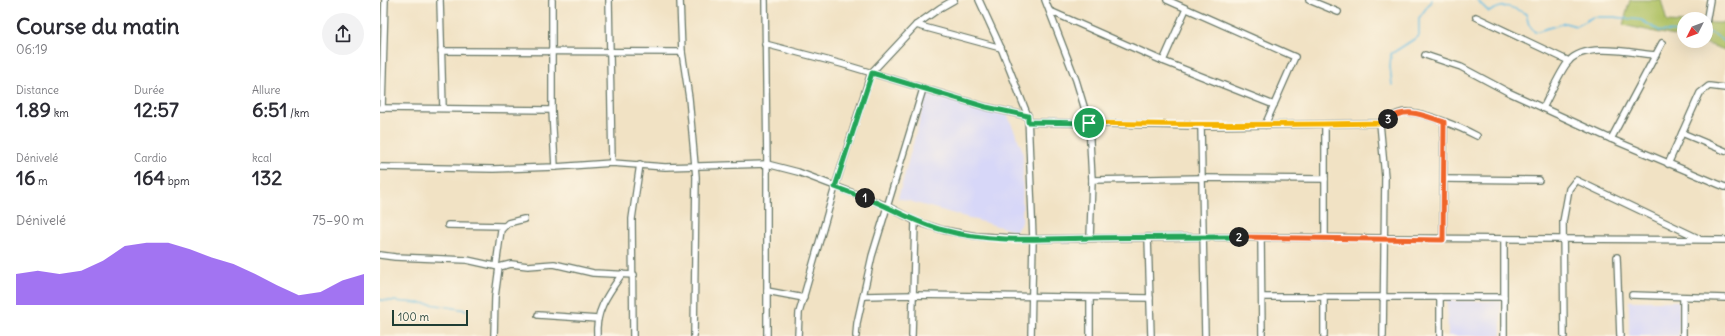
<!DOCTYPE html>
<html lang="fr">
<meta charset="utf-8">
<style>
:root{--surface:#fff;--page:#f2f2f3;--text:#2b2b33;--muted:#7c7c81;--accent:#7c3aed}
body{margin:0;font-family:Delius,sans-serif;background:var(--page);color:var(--text);height:100vh;display:flex;flex-direction:column;font-size:15px;white-space:nowrap}
*{box-sizing:border-box;margin:0}
p{font-size:13px;color:var(--muted)}
.icon{flex:none;width:22px;height:22px;fill:none;stroke:currentColor;stroke-width:2;stroke-linecap:round;stroke-linejoin:round}
.map{position:relative;flex:1;overflow:hidden}
.sheet{display:flex;flex-direction:column;background:var(--surface);width:380px}
.sheet>*{flex:none}
.needle{width:26px;rotate:228deg}
.buttons{position:absolute;left:1297px;top:12px;display:grid;gap:8px}
.buttons a{display:grid;place-items:center;width:36px;height:36px;border-radius:50%;background:var(--surface);box-shadow:0 4px 16px #0002;font-size:20px}
.scale{position:absolute;left:12px;bottom:10px;width:76px;box-sizing:border-box;padding-left:4px;border:2px solid #1f3d34;border-top:0;font-size:11px;line-height:14px;white-space:nowrap;color:#1f3d34;-webkit-text-stroke:3px #fcf5e5;paint-order:stroke}
.pin{position:absolute;display:grid;place-items:center;width:34px;height:34px;color:#fff;margin:-17px;border:2px solid #fff;border-radius:50%;box-shadow:0 1px 4px #0007}
.km{position:absolute;width:20px;height:20px;margin:-10px;border-radius:50%;background:#222;color:#fff;font-size:11px;line-height:20px;text-align:center}
.round{display:grid;place-items:center;flex:none;width:42px;height:42px;border-radius:21px;background:var(--page)}
.overview{display:flex;align-items:center;justify-content:space-between;height:68px;padding:0 16px}
h1{font-size:22px;font-weight:700;line-height:30px}
.figures{display:grid;grid-template-columns:repeat(3,1fr);gap:6px;height:68px;padding:4px 16px}
.figures div{display:grid;align-content:center}
.figures b{font-size:20px;font-weight:700}
.figures small{font-size:11px;font-weight:400}
.figures p{font-size:11px}
.chart{height:112px;padding:8px 16px}
.chart p{display:flex;justify-content:space-between}
.chart svg{width:100%;height:72px;margin-top:4px;fill:var(--accent);opacity:.7}
main{display:flex;flex:1;min-height:0}
.map>svg:first-child{display:block}
</style>
<main>
<section class="sheet">
<div class="overview"><div><h1>Course du matin</h1><p>06:19</p></div><a class="round"><svg class="icon" aria-label="share" viewBox="0 0 24 24"><path d="M12 15V3M7 8l5-5 5 5M5 13v7h14v-7"/></svg></a></div>
<div class="figures">
<div><p>Distance</p><b>1.89<small> km</small></b></div>
<div><p>Durée</p><b>12:57</b></div>
<div><p>Allure</p><b>6:51<small> /km</small></b></div>
</div>
<div class="figures">
<div><p>Dénivelé</p><b>16<small> m</small></b></div>
<div><p>Cardio</p><b>164<small> bpm</small></b></div>
<div><p>kcal</p><b>132</b></div>
</div>
<div class="chart"><p><span>Dénivelé</span>75–90 m</p>
<svg viewBox="0 0 160 44" preserveAspectRatio="none"><path d="M0 44V25L10 23L20 25L30 23L40 17L50 8L60 6L70 6L80 10L90 15L100 19L110 25L120 32L130 38L140 36L150 29L160 25V44z"/></svg>
</div>
</section>
<div class="map">
<svg width="1345" height="336" viewBox="0 0 1345 336">
<rect width="100%" height="100%" fill="#fcf5e5"/>
<filter id="ink" filterUnits="userSpaceOnUse"><feTurbulence type="fractalNoise" baseFrequency=".025" numOctaves="2"/><feDisplacementMap in="SourceGraphic" scale="8" xChannelSelector="R" yChannelSelector="G"/><feConvolveMatrix kernelMatrix="1 2 1 2 8 2 1 2 1" color-interpolation-filters="sRGB"/></filter>
<filter id="wash" filterUnits="userSpaceOnUse"><feTurbulence type="fractalNoise" baseFrequency=".012" numOctaves="4" result="noise"/><feDisplacementMap in="SourceGraphic" scale="16" xChannelSelector="R" yChannelSelector="G"/><feGaussianBlur stdDeviation="0.9" result="paint"/><feColorMatrix in="noise" values="0 0 0 0 0 0 0 0 0 0 0 0 0 0 0 0 0 1.4 0 .05"/><feComposite in="paint" operator="in"/></filter>
<g filter="url(#wash)">
<rect width="100%" height="100%" fill="#f1e2c4"/>
<g fill="#d7d7f8">
<polygon points="547,94 628,116 643,151 642,223 635,231 518,198"/>
<polygon points="1067,301 1121,301 1121,336 1068,336"/>
<rect x="1249" y="301" width="50" height="35"/>
</g>
<g fill="#b1c367" stroke="#68804e">
<polygon points="1250,0 1281,0 1287,22 1304,23 1304,38 1243,25"/>
<polygon points="1326,23 1345,23 1345,50 1319,41 1326,41"/>
</g>
<g fill="none" stroke-linecap="round" stroke-linejoin="round">
<g stroke="#66bee3" stroke-width="1.5">
<path d="M1097,0L1109,12C1124,3 1131,6 1146,14L1149,25L1155,32L1185,23L1196,26L1213,17H1234L1261,20L1280,31L1304,32"/>
<polyline points="1326,32 1334,34 1345,42"/>
<polyline points="1012,85 1010,67 1011,54 1039,36 1039,18 1052,0"/>
<polyline points="0,300 51,304 86,310"/>
</g>
</g>
</g>
<g filter="url(#ink)">
<g fill="none" stroke-linecap="round" stroke-linejoin="round">
<g stroke="#687766" stroke-width="8">
<g id="street">
<polyline points="60,0 63,108"/>
<polyline points="172,0 172,110 175,167"/>
<polyline points="229,0 232,163"/>
<polyline points="300,0 302,52 309,98 316,177 314,336"/>
<polyline points="385,0 387,164 387,336"/>
<polyline points="599,0 621,48 648,116 653,239 651,336"/>
<polyline points="665,0 696,80 709,123 712,180 710,238"/>
<polyline points="787,0 915,57 885,125"/>
<polyline points="929,0 958,12"/>
<polyline points="670,11 783,61 894,105"/>
<polyline points="1096,17 1189,61"/>
<polyline points="1326,23 1330,0"/>
<polyline points="536,25 621,48"/>
<polyline points="385,44 462,64 606,107 648,116"/>
<polyline points="61,51 302,52"/>
<polyline points="1045,55 1081,67 1128,92 1231,139 1345,187"/>
<polyline points="783,61 806,9"/>
<polyline points="0,108 172,110"/>
<polyline points="2,108 5,0"/>
<path d="M1163,108C1169,97 1181,69 1189,61C1206,42 1252,53 1276,55"/>
<path d="M648,122L821,126L1000,123C1008,119 1017,112 1026,112C1044,112 1080,127 1097,136"/>
<polyline points="1000,123 1005,177 1003,336"/>
<polyline points="945,124 945,238"/>
<polyline points="821,126 825,336"/>
<polyline points="1302,133 1345,151"/>
<polyline points="1231,139 1282,43"/>
<polyline points="1288,164 1320,93 1329,86 1345,88"/>
<polyline points="0,167 113,169 175,167 232,163 285,167 387,164 418,172 507,206 535,221 563,230 596,236 653,239 825,237 1345,240"/>
<polyline points="1064,179 1159,180"/>
<polyline points="712,180 822,178 945,179"/>
<polyline points="68,225 124,226"/>
<polyline points="768,237 771,336"/>
<polyline points="881,238 882,336"/>
<polyline points="1063,239 1064,122"/>
<polyline points="1124,239 1124,336"/>
<polyline points="0,255 15,257 87,260 119,267"/>
<polyline points="1237,257 1240,336"/>
<polyline points="116,266 121,230 128,223 144,219"/>
<polyline points="387,291 424,298"/>
<polyline points="1252,295 1345,298"/>
<polyline points="484,296 533,295 770,298"/>
<polyline points="944,296 944,336"/>
<polyline points="883,297 1124,297"/>
<polyline points="1060,297 1060,336"/>
<polyline points="1303,297 1303,336"/>
<polyline points="710,298 710,336"/>
<polyline points="158,315 218,319"/>
<polyline points="114,336 115,297 119,267 131,264 148,266 174,264 213,273 254,275"/>
<path d="M217,336C215,311 228,294 242,274"/>
<polyline points="253,336 252,219 260,164"/>
<polyline points="418,336 419,313 455,187 491,73 536,25 560,8 574,0"/>
<polyline points="476,336 477,323 492,256 543,89"/>
<polyline points="532,336 535,221"/>
<polyline points="1184,336 1183,222 1189,189 1196,180 1318,238"/>
</g>
</g>
<use href="#street" stroke="#fff" stroke-width="5.5"/>
</g>
</g>
<g fill="none" stroke-linecap="round" stroke-linejoin="round" filter="url(#ink)">
<g stroke="#fff" stroke-width="8">
<polyline id="split-1" points="485,198 455,187 492,73 606,107 648,116 648,122 709,123"/>
</g>
<g stroke="#fff" stroke-width="8">
<path id="split-2" d="M485,198C511,207 535,223 563,230C610,243 662,239 710,238C760,237 809,237 859,237"/>
</g>
<g stroke="#fff" stroke-width="8">
<path id="split-3" d="M859,237L1063,240L1064,122C1042,115 1029,107 1008,119"/>
</g>
<g stroke="#fff" stroke-width="8">
<path id="split-4" d="M709,123C806,125 903,125 1000,123L1008,119"/>
</g>
<use href="#split-1" stroke="#22a559" stroke-width="5"/>
<use href="#split-2" stroke="#22a559" stroke-width="5"/>
<use href="#split-3" stroke="#f0652b" stroke-width="5"/>
<use href="#split-4" stroke="#f5b400" stroke-width="5"/>
</g>
</svg>
<div class="buttons">
<a><svg class="needle" viewBox="-14 -14 28 28"><path d="M0-13l5 13h-10z" fill="#e53935"/><path d="M0 13l5-13h-10z" fill="#7c7c81"/></svg></a>
</div>
<div class="scale">100 m</div>
<div class="pin" style="left:709px;top:123px;background:#1e9e55"><svg class="icon" aria-label="arrive" viewBox="0 0 24 24"><path d="M6 21V4h12l-3 4 3 4H6"/></svg></div>
<b class="km" style="left:485px;top:198px">1</b>
<b class="km" style="left:859px;top:237px">2</b>
<b class="km" style="left:1008px;top:119px">3</b>
</div>
</main>
